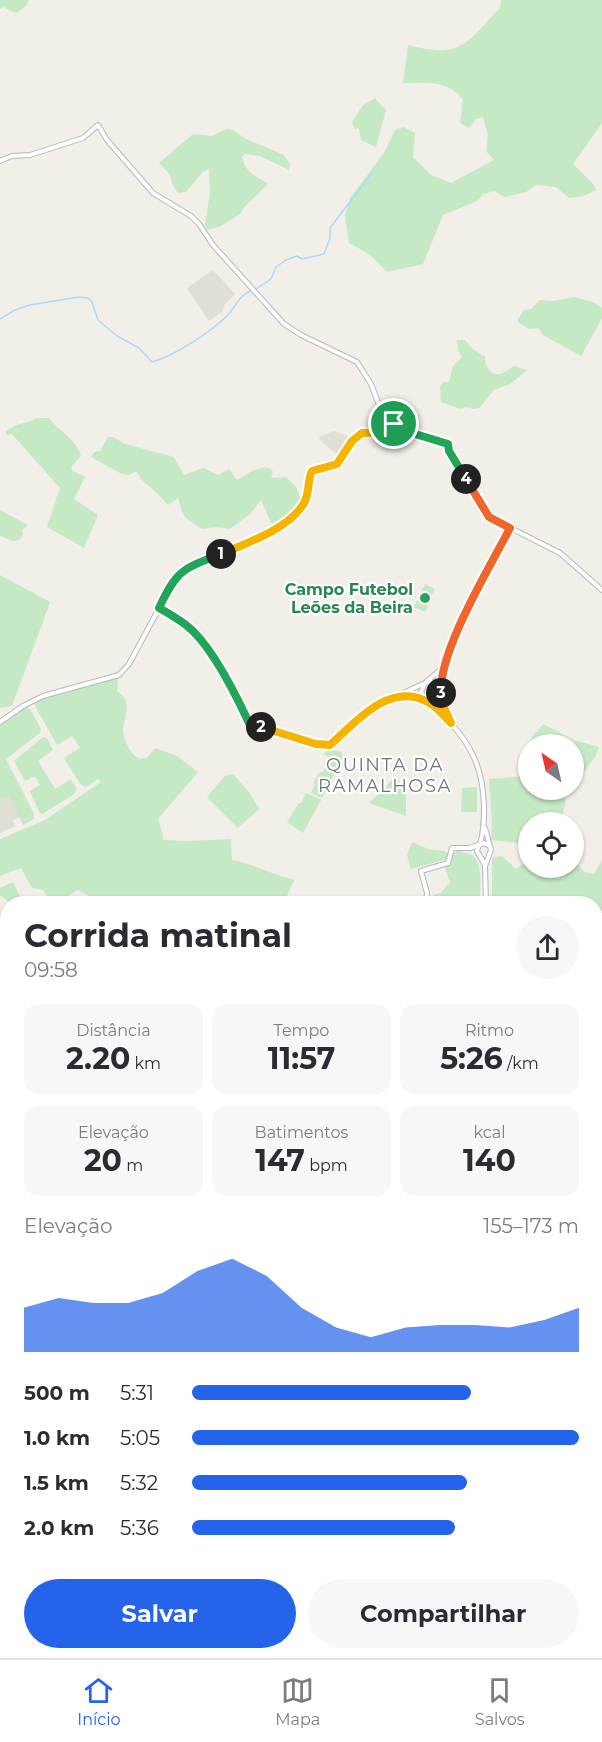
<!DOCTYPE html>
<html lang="pt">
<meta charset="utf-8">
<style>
:root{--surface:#fff;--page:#f7f7f7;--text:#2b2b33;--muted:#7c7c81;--line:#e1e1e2;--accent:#2563eb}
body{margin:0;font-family:Montserrat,sans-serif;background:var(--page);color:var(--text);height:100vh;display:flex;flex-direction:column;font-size:22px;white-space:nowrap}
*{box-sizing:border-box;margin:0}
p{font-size:20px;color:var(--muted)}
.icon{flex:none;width:33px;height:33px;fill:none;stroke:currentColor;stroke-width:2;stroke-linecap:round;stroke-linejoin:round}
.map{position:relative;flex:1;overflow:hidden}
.sheet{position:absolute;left:0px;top:896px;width:603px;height:764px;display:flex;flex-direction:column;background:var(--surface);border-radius:24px 24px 0 0;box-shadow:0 2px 4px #0004}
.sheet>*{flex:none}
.needle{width:39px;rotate:326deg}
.controls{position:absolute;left:518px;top:734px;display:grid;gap:12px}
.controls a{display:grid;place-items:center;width:66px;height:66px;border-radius:50%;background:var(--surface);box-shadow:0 2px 4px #0004;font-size:30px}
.pin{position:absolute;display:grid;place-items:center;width:51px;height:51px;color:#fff;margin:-26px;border:3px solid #fff;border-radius:50%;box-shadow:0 2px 6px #0007}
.km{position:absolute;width:30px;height:30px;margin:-15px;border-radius:50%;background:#222;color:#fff;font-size:16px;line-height:30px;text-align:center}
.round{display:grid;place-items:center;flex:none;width:63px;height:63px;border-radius:32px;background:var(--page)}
.summary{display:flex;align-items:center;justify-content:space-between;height:102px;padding:0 24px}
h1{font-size:33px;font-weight:700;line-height:45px}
.stats{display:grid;grid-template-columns:repeat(3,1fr);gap:9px;height:102px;padding:6px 24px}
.stats div{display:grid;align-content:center;border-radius:15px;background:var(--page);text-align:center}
.stats b{font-size:30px;font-weight:700}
.stats small{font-size:16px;font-weight:400}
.stats p{font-size:16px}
.chart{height:168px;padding:12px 24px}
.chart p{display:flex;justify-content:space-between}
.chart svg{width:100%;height:108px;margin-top:6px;fill:var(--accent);opacity:.7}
.action{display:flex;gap:12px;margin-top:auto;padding:12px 24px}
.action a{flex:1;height:69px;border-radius:36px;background:var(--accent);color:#fff;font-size:24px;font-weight:700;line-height:69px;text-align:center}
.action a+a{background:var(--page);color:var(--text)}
ul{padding:0 24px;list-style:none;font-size:20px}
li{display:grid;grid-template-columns:96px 72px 1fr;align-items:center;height:45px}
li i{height:15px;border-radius:8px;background:var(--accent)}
.menu{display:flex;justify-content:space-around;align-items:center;height:84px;border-top:2px solid var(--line);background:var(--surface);font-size:16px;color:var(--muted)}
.menu a{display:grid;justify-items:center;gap:3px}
.menu .current{color:var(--accent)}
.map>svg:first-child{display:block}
</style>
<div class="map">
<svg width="602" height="1658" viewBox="0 0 602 1658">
<rect width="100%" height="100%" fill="#f1efe8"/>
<g fill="#e1ded6">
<polygon points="213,270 235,294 224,305 223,311 209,321 187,288"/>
<polygon points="334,431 347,436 349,441 340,457 319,439 320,436"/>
<polygon points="9,795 20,817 13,820 15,826 0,833 0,800"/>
</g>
<g fill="#c5e8c5">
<polygon points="0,0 29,0 26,6 16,13 3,7 0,9"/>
<path d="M501,0H602V123L573,164L592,183L596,190L584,196L569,198L556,187L536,185L526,192L505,197L494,191L483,194L477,201L443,215L423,264L387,272L369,254L349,243L345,216L350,198L384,153L395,130L403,127L415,133L413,157L431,175L451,183L494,160L486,151L488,135L483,117L476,119L469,128L460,123L463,100C447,79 427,83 403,83L408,45C462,59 465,44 500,8Z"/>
<polygon points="375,98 386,110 376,147 361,140 359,128 355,129 352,122 363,105"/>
<path d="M226,129L233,130L246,139L284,155L290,164L289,170L260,156L245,154L242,157C247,175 255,175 268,184L245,206L240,214L221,226L208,230L205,226L210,192L209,169L203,172L186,192L178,193L172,184L170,175L159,163L193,134L212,136Z"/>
<polygon points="575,297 595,303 602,308 602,318 581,356 543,335 538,328 529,329 518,322 518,319 524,310 531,309 540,300 552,301"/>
<path d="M457,340H465L473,349L485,357C485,365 490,376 500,374C505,373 510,368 514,366L527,370L510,384L494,390L479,408L473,409L466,407L461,409L441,402L440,387L443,382H449L453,366L462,357L458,350Z"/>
<polygon points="394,406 419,415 414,428 389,419"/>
<path d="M37,418H49C58,431 77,439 81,456L71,467L73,471L85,477L74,499L98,515L84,548L47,527L60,488L12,434L6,435V431C17,422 25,425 37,418Z"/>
<path d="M108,437H113L125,444L174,457L184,475L203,468L218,475L229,469L237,480C247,475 257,465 270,468L273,472L271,478L286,477L296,487L301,500C293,510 286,524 271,523L261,500L250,514L230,529L216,527L202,529L187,519L182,512L178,498L168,505L158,494L141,479L136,471L129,475L122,474L91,457L94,452L100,451Z"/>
<polygon points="0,510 28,525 22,530 23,534 19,540 13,541 0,536"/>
<polygon points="0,575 50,602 12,706 0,708"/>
<polygon points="425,584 435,589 425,612 414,607"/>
<path d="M118,678L117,691C121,694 125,698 126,702C129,712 123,722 123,731C124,740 133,763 145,758C149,757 152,751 155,748L177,756L198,772L158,819L164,840L187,841L231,839L232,860C253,864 272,874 294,880L284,903H98V901L78,890L66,897L68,903H51L43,890L32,888L21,868L0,876V839L45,820L101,782L98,779L86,787L80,784L64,758L80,748L72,736L57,745L36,708L35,702L57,692Z"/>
<polygon points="24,707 30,709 41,729 40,733 6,759 34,814 34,819 23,825 9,796 0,800 0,725"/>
<polygon points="543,724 574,740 599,747 595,757 573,786 573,744 530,744 531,738"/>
<polygon points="43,737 47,738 53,750 38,761 55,789 71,779 77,790 73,795 42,814 39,812 30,791 40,785 35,776 25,781 14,761"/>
<polygon points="330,749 341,752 343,757 322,798 311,793 315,784 313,783 320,772 323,772 325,768 328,768 332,758 323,754"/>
<polygon points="233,774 249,792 259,809 238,828 207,797 225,776"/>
<polygon points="396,776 406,791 406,816 369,803"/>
<polygon points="528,776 528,789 571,789 566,795 562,822 528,822 528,844 491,840 492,822 489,779"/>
<polygon points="477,787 477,812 461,812 462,788"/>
<polygon points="306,793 321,800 303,833 287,822 299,803 301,803"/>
<polygon points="412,842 428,849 444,851 448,854 447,859 411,869 407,855"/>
<path d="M458,851L473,855C483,867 480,887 480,903H433V895L441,893L450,882L445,868L451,863L453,853Z"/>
<polygon points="502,856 516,869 528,860 528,867 573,867 573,861 585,872 594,874 602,860 602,1037 596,1037 596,903 514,903 510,900 507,903 492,903 492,857"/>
<polygon points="13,882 23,903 10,903 0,895 0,888"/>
<polygon points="1,943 8,945 7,1122 2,1113 0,1113"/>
<polygon points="602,1284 602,1565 596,1599 596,1299 599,1299 596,1288"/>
<polygon points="0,1304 8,1306 8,1511 4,1514 7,1519 8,1564 0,1567"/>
<polygon points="596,1633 602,1636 602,1658 483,1658 478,1652 596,1652"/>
<polygon points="126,1652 384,1652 383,1658 139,1658"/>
</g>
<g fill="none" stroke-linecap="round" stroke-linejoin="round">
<g stroke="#aadaff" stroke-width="1.5">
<polyline points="256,289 271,279 276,267 286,260 297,256 302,259 324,254 330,238 330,228 372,173"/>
<path d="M0,319L15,310L30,305L79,297L88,298L92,302L98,320L117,336L139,348L152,362C174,356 211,332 228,315C236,306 238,297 250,291"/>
<polyline points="62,1658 64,1652"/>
</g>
<g stroke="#b5b8bc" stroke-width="6">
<g id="minor">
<polyline points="0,161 12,156 30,155 83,138 98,125 107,140 153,193 191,216 199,224 213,245 284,324 301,335 357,362 371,384 384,418 408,431"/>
<path d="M159,608C168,613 178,619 186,625C211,645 235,695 249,723L316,743L330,745L373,707L425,683L439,671L447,658L461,624L510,528"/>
<polyline points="394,699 408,697 431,701 437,699 440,694 446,662"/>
<polyline points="0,722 23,706 43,696 119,675 129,664 176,577 194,565 256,539 291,518 305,501 311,472 337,464 354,438 362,433 412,433 448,444 449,451 489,517 560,553 602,590"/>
<path d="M451,723L444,708L440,687L432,682L425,683L421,692C424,702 439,710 446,718C472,745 483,769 484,806C484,819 484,831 480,844"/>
<polyline points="485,828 491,850 485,866 486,903"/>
<polyline points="479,845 477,851 485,865"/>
<polyline points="426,903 427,893 421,871 448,863 452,848 470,848 484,843 490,846"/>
<polyline points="198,1658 202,1652"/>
</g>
</g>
<g stroke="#f2c960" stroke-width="8">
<g id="major">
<polyline points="596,1198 602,1198"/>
<polyline points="0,1300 8,1297"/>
<polyline points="50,1658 51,1652"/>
<polyline points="56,1658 57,1652"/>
</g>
</g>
<use href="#minor" stroke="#fff" stroke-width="4"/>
<use href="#major" stroke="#fff2af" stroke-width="5"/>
</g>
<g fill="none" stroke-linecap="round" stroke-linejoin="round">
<g stroke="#fff" stroke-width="12">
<path id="split-1" d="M221,554C247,543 289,529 304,503C310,493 307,481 312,471L337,464L352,441L362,433L400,432L394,424"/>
</g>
<g stroke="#fff" stroke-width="12">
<path id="split-2" d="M221,554C182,569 177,570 159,608C168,613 178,619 186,625C211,644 236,695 249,723L261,727"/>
</g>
<g stroke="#fff" stroke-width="12">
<path id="split-3" d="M261,727L316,744L330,745C355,723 388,682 426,701C436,705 443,715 451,723L444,708L441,693"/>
</g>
<g stroke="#fff" stroke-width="12">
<path id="split-4" d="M441,693C439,650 489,569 510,528L489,517L466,479"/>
</g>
<g stroke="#fff" stroke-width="12">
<polyline id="split-5" points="394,424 412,433 448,444 449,451 466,479"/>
</g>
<use href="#split-1" stroke="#f5b400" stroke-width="8"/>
<use href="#split-2" stroke="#22a559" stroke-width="8"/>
<use href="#split-3" stroke="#f5b400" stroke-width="8"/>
<use href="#split-4" stroke="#f0652b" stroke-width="8"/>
<use href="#split-5" stroke="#22a559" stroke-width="8"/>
</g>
<circle fill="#2e9e5b" stroke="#fff" stroke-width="2" cx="425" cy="598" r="6"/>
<g text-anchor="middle" stroke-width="4.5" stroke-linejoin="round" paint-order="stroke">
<g font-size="16" font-weight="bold" fill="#27864d" stroke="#fff" text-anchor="end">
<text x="413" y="595">Campo Futebol<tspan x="413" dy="18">Leões da Beira</tspan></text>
</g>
<g font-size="18" letter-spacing="1.5" fill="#70757a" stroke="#fff">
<text x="385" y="771">QUINTA DA<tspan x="385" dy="21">RAMALHOSA</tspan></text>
</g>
</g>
</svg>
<div class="controls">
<a><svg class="needle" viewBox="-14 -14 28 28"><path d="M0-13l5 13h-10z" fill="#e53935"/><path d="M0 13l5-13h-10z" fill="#7c7c81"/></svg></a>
<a><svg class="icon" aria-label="locate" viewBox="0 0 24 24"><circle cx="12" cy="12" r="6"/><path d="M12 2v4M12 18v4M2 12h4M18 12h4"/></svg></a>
</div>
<div class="pin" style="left:394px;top:424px;background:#1e9e55"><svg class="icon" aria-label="arrive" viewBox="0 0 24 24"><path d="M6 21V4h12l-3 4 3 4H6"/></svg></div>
<b class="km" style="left:221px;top:554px">1</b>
<b class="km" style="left:261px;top:727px">2</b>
<b class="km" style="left:441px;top:693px">3</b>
<b class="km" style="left:466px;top:479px">4</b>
<section class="sheet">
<div class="summary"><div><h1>Corrida matinal</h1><p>09:58</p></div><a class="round"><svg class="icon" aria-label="share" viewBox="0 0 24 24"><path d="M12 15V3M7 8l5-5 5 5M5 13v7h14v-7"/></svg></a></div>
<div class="stats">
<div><p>Distância</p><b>2.20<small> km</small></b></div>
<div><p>Tempo</p><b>11:57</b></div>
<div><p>Ritmo</p><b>5:26<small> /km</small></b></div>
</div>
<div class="stats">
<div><p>Elevação</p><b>20<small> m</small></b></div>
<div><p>Batimentos</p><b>147<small> bpm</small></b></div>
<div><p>kcal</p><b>140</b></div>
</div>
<div class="chart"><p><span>Elevação</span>155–173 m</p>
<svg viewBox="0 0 160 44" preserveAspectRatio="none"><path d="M0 44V26L10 22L20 24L30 24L40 20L50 11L60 6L70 13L80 26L90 34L100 38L110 34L120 33L130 33L140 34L150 31L160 26V44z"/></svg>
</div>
<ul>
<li><b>500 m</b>5:31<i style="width:72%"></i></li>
<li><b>1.0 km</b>5:05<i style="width:100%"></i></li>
<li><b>1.5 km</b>5:32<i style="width:71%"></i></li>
<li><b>2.0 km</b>5:36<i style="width:68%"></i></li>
</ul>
<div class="action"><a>Salvar</a><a>Compartilhar</a></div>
</section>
</div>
<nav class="menu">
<a class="current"><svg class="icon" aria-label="home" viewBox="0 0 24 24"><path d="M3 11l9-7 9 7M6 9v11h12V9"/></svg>Início</a>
<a><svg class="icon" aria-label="map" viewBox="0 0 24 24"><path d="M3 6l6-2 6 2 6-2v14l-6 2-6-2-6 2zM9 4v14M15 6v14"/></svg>Mapa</a>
<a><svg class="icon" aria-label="saved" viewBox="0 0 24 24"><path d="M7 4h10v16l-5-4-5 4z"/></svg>Salvos</a>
</nav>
